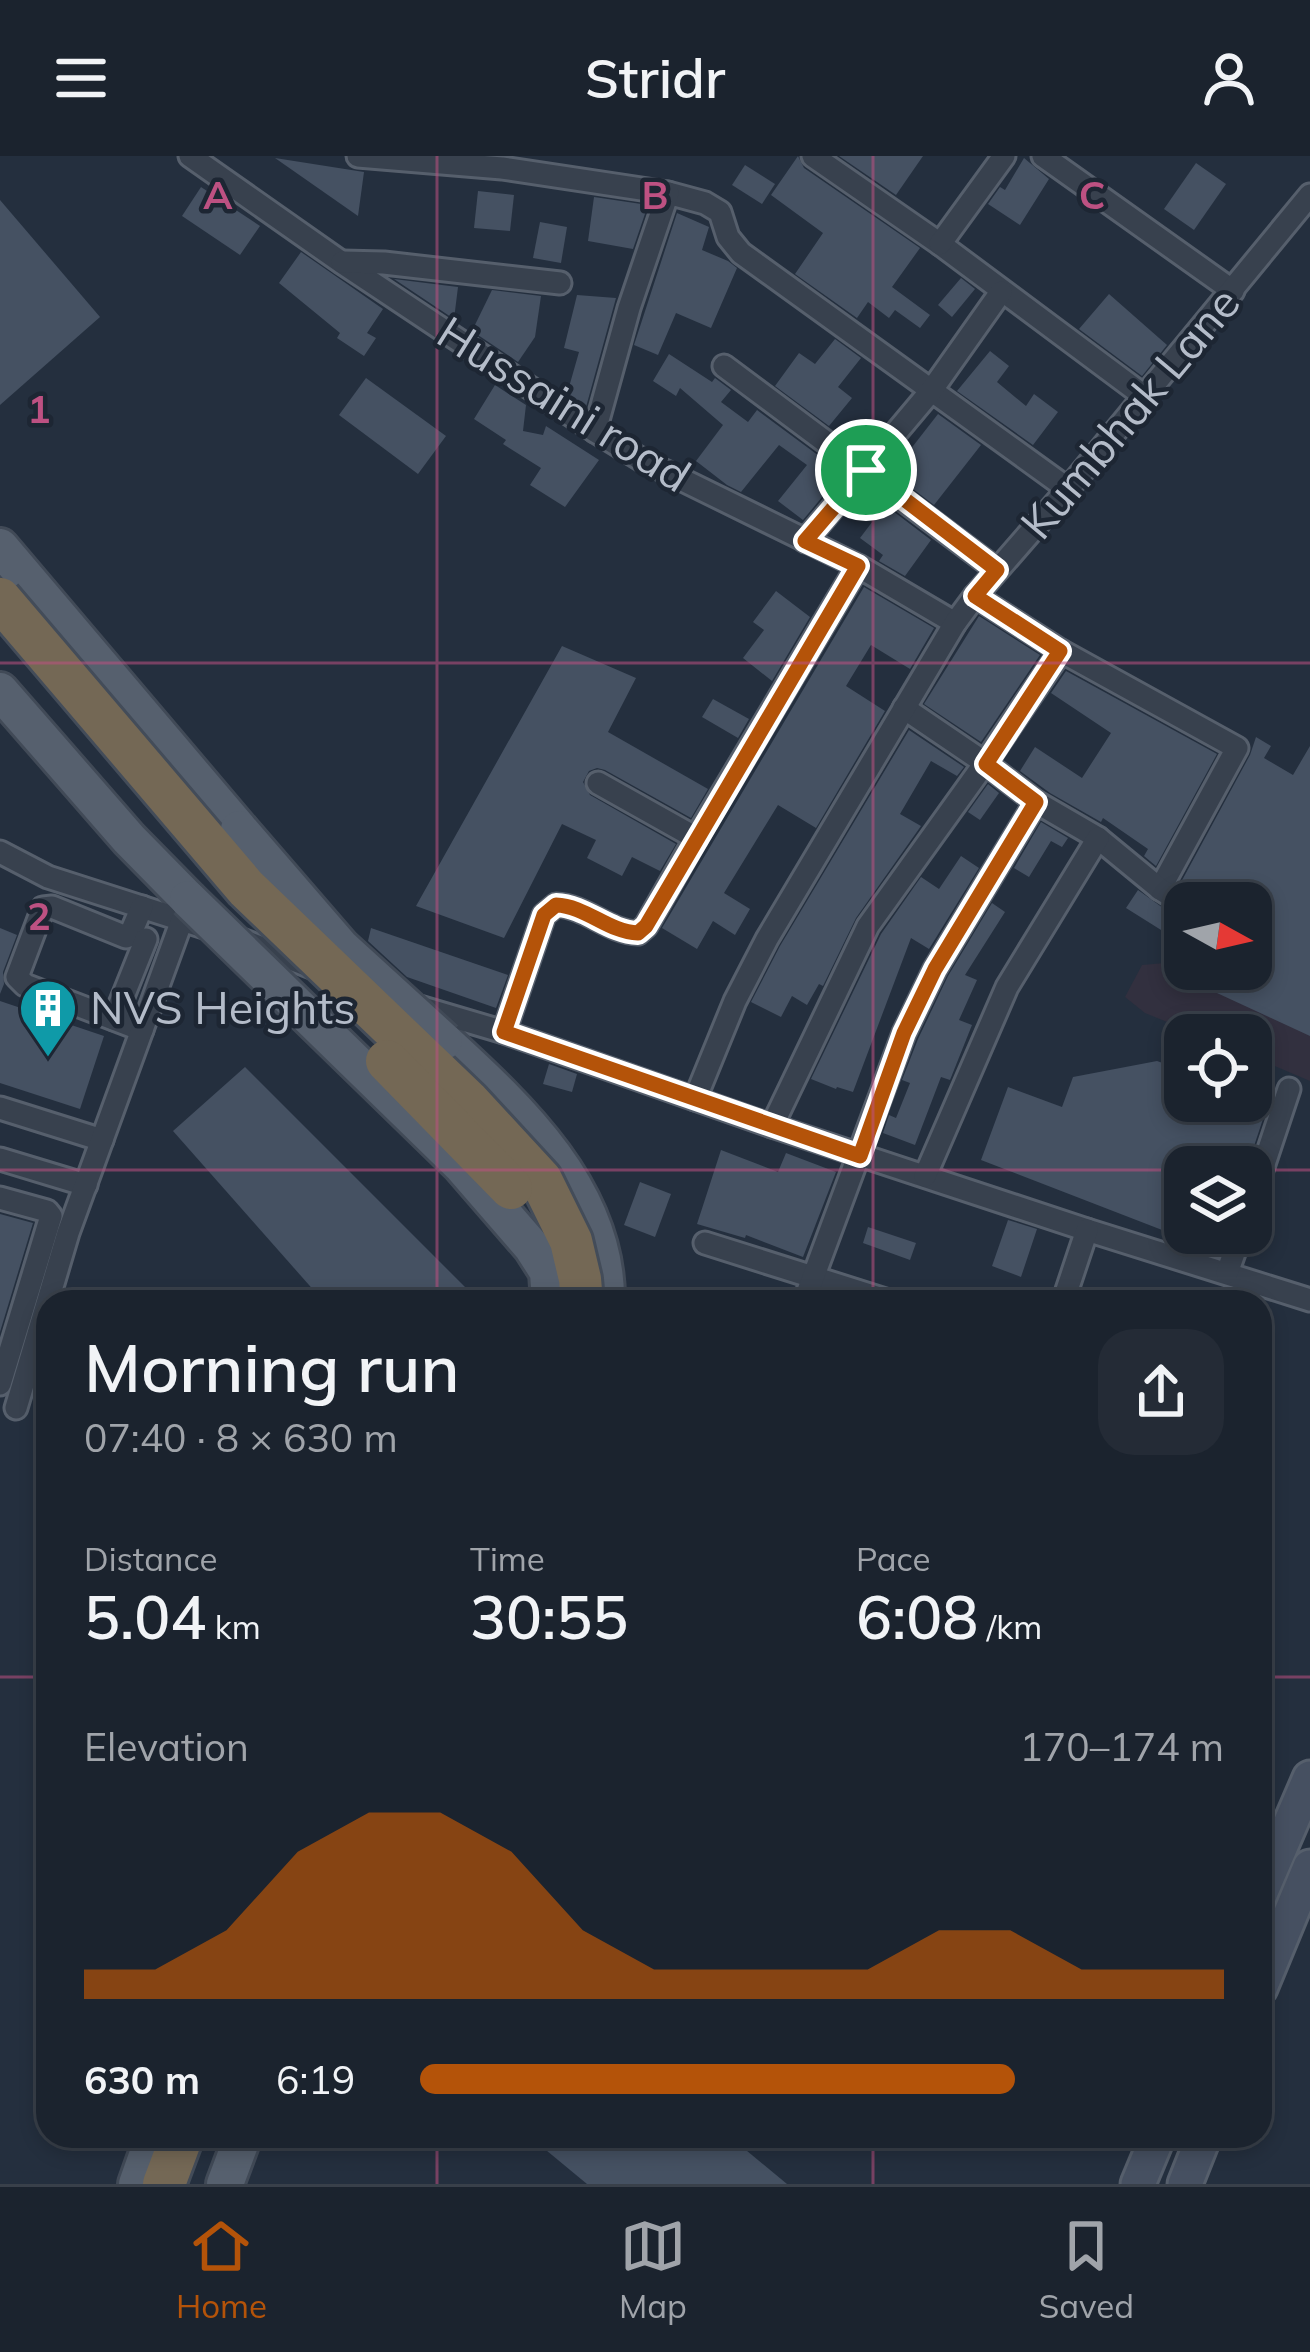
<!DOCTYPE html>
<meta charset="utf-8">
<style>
:root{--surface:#1b232e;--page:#242b36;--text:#f1f3f6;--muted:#a0a4aa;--line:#39404a;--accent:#b45309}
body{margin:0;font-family:Mulish,sans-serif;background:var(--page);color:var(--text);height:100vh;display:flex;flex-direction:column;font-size:45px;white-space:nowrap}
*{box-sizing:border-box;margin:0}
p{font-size:39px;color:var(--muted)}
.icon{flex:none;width:66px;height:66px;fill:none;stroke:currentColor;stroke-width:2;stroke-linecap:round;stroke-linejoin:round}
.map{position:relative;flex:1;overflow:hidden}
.details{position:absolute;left:36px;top:1134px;width:1236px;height:858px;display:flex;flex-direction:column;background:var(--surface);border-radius:36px;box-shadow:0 6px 18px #0003,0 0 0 3px var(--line)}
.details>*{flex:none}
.needle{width:78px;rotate:98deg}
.fabs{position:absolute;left:1164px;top:726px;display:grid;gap:24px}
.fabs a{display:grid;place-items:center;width:108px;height:108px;border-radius:24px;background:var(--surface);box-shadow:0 6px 18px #0003,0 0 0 3px var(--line);font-size:60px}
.pin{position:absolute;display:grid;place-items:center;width:102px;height:102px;color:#fff;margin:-51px;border:6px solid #fff;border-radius:50%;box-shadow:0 3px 12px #0007}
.round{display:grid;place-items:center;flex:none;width:126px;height:126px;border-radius:36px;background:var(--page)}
.head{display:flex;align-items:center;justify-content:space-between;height:204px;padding:0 48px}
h1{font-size:66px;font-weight:600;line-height:90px}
.stats{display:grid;grid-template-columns:repeat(3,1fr);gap:18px;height:204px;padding:12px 48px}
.stats div{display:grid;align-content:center}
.stats b{font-size:60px;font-weight:600}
.stats small{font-size:33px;font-weight:400}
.stats p{font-size:33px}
.chart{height:336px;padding:24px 48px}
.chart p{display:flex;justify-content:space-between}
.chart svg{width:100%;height:216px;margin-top:12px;fill:var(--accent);opacity:.7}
ul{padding:0 48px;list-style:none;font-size:39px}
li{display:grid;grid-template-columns:192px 144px 1fr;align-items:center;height:90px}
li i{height:30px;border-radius:15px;background:var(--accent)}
header{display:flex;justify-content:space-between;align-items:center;height:156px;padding:0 48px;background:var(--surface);font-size:54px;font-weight:600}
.menu{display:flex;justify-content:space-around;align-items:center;height:168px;border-top:3px solid var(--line);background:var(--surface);font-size:33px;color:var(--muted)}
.menu a{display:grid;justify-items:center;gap:6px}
.menu .selected{color:var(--accent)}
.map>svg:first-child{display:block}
</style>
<header><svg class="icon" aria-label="menu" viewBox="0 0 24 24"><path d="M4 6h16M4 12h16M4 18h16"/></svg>Stridr<svg class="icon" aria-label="person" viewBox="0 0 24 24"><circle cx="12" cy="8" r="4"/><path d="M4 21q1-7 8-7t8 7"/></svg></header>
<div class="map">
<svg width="1310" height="2028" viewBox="0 0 1310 2028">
<rect width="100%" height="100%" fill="#242f3e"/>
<polygon fill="#32303f" points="1310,633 1310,925 1251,900 1251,879 1199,879 1145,857 1125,841 1142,809 1176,806 1185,802 1185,813 1251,813 1251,747 1239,747"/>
<g fill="#455162">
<polygon points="798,0 804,12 920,92 892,131 930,159 920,172 895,154 889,162 868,146 857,162 795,118 823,77 771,39"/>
<polygon points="839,0 923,0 896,39"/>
<polygon points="275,2 364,16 358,60"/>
<polygon points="1024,2 1049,23 1020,69 988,48 1000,31 1005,34"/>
<polygon points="1196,7 1226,28 1194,74 1164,53"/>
<polygon points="745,9 775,28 762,48 732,29"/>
<polygon points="201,31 260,70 240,99 182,60"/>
<polygon points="478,35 514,39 510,75 474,72"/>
<polygon points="594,41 648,49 633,93 588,85"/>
<polygon points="0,44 100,161 0,249"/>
<polygon points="677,57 709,71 702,94 728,105 737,112 711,172 676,157 658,199 634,189"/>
<polygon points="540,66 567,71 561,107 533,102"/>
<polygon points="301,96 383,153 367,177 376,182 364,200 337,182 340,177 279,127"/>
<polygon points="961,122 975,133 952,161 938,149"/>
<polygon points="394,123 458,131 454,163"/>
<polygon points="492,134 541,140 535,181 518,206 472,175"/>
<polygon points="1109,138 1167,189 1142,220 1079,173"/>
<polygon points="577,139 616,142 586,251 567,238 579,196 564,192"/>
<polygon points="835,183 861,202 838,231 852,242 829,270 775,230 799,197 815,208"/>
<polygon points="990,195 1009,210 997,226 1026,250 1034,238 1058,256 1033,289 957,235"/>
<polygon points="669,198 712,226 715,222 731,234 721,246 748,266 757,254 842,317 803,364 778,345 807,309 779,289 741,336 727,329 696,305 723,269 680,232 676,240 653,225"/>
<polygon points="366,222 446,280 418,318 339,259"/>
<polygon points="495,229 526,249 523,275 543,279 546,270 599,304 565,351 530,329 541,312 503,288 506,284 474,263"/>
<polygon points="938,258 981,289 934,349 892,317"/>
<polygon points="885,349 931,384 905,420 879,405 883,399 860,382"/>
<polygon points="864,431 934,472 910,513 871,489 846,530 885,555 816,672 778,649 724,737 750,753 735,779 713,765 697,793 662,772"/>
<polygon points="776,435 810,461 772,525 743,502 764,474 753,466"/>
<polygon points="979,460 1040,499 981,586 924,548"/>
<polygon points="562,490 636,522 608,576 708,633 691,662 605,614 597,612 589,615 583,626 590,639 676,688 660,715 632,701 622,720 587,702 596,684 562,668 504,782 416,750"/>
<polygon points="1066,515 1217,598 1156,710 1144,700 1148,693 1103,662 1101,666 1050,637 1020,615 1035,591 1082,622 1111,577 1051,537"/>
<polygon points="713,543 749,563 738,582 702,561"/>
<polygon points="909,574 964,611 957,620 931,605 900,658 921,670 856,762 823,830 819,828 807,849 792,840 781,861 751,846 780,790"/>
<polygon points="1256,581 1271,590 1264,602 1293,619 1310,590 1310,880 1204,831 1216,813 1251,813 1251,747 1242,747 1217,729 1207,742 1185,724 1185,731 1180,728 1250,599"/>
<polygon points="988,628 999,637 980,664 968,656"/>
<polygon points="1041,666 1068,682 1062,691 1051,685 1029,721 1014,712"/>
<polygon points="961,700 979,712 929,793 911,782 853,936 837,931 836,933 811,923 881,778 921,721 939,733"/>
<polygon points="1138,734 1177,762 1185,764 1185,789 1126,752"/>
<polygon points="992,747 1005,756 965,819 977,824 959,864 972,869 950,924 941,921 915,989 883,977 889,959 896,962 910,927 902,924 918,883 948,820"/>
<polygon points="0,772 17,779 3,816 4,828 0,838"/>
<polygon points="371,772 508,819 496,852 407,821 368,785"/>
<polygon points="0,845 104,880 80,953 0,927"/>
<polygon points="1157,905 1185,915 1185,945 1251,945 1251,939 1269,945 1247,1011 1185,1011 1185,1077 1225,1077 1219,1096 981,1004 1008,931 1062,951 1073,921"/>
<polygon points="549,908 577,918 572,936 543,928"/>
<polygon points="245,911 480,1146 324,1146 173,975"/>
<polygon points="721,994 778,1016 786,997 836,1016 803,1101 746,1079 745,1082 697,1068"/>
<polygon points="640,1026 671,1038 655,1081 624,1069"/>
<polygon points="0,1058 33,1067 0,1176"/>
<polygon points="1008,1064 1037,1073 1021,1121 992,1110"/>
<polygon points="868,1071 916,1087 910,1104 863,1087"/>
<polygon points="529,1980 729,1980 787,2028 587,2028"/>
</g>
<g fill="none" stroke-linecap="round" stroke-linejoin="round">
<g stroke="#565f6c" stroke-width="27">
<g id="minor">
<polyline points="190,0 341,106 595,275 642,304 858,410 955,467"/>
<polyline points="358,0 502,12 668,37 705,47 720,56 728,81 741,97 1068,333"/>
<polyline points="813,0 940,88 1144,240"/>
<polyline points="1043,0 1233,135"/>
<polyline points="940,88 1004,0"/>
<polyline points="342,106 384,107 560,127"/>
<polyline points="724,210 997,414"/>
<polyline points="595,275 629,152 668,37"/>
<polyline points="805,385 931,235 1001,136"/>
<polyline points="975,440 1061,495 1237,592 1160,733"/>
<polyline points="904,552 985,607 1036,646 1098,682 1160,733 1185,749"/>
<polyline points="696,682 858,410"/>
<polyline points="0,696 48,721 207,772"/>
<polyline points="142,751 130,779 126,781 52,751 43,752 17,821 25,829 142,874"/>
<polyline points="242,784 314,812"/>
<polyline points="416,850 504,876 772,970 1087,1074 1310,1144"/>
<polyline points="114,863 146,783"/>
<path d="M504,876L544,759L556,749C586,750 608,776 638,777L646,770L696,682L598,627"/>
<polyline points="695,943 735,845 767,783 955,467 975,440 1068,333 1310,39"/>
<polyline points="0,952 102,984"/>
<polyline points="772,970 868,770 985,607 1061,495"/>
<polyline points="0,1003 86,1029"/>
<polyline points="925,1020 1007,831 1098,682"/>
<polyline points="0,1042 47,1055 51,1060 0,1228"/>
<polyline points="1251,1047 1289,933"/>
<polyline points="705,1087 892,1146"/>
<polyline points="1227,1117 1241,1077"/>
<polyline points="804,1146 904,877 935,813 1036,646"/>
<polyline points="1063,1146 1087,1074"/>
<polyline points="16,1252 68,1077 182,764"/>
</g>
</g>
<g stroke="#565f6c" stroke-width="39">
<g id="secondary">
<polyline points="1260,1738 1310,1622"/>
<polyline points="1260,1832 1310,1711"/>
<polyline points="1138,2028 1158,1980"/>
<polyline points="1185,2028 1204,1980"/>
</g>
</g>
<g stroke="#414a57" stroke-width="42">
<g id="primary">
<polyline points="0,391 239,673"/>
<polyline points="0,535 129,683 188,743"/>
<path d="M444,885C518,953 608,1036 606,1146"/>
<polyline points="137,2028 154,1980"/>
<polyline points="225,2028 243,1980"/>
</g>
</g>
<g stroke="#434c59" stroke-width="48">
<polyline id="motorway" points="164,2028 182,1980"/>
</g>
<use href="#minor" stroke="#38414e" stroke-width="21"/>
<use href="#secondary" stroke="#465061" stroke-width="33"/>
<use href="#primary" stroke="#56606e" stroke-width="36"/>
<use href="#motorway" stroke="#746855" stroke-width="42"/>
<g stroke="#414a57" stroke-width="42" stroke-linecap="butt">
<g id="primary-bridge">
<polyline points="239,673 341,791 444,885"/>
<polyline points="188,743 461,1009 532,1091 548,1116 550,1146"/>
</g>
</g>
<g stroke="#434c59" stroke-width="48" stroke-linecap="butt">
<g id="motorway-bridge">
<polyline points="0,443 246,732 469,946 541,1024 571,1085 580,1123 582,1146"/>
<polyline points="387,905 511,1032"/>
</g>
</g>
<use href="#primary-bridge" stroke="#56606e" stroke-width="36"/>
<use href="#motorway-bridge" stroke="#746855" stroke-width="42"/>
</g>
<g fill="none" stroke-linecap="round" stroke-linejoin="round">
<g stroke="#fff" stroke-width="24">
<path id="route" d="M866,314L997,414L975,440L1060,495L986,608L1036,646L935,813L904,877L860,1000L504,876L544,759L556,749C586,750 608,776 638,777L646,770L858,410L805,385Z"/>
</g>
<use href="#route" stroke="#b45309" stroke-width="15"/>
</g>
<path fill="none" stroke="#bd5182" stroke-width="3" stroke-opacity="0.55" d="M437,0V1146M873,0V1146M0,507H1310M0,1014H1185M1251,1014H1310M0,1521H48M1260,1521H1310M437,1980V2028M873,1980V2028"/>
<defs>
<g id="building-pin" transform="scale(3)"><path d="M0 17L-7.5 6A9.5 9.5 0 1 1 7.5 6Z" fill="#0f9aa8" stroke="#1d2633"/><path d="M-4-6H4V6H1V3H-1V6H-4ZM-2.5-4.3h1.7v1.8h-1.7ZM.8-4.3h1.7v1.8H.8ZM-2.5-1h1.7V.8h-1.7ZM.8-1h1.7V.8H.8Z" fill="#fff"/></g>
</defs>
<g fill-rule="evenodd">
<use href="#building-pin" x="48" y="852"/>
</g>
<g text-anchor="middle" stroke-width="9" stroke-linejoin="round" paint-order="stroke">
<g font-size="45" fill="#b4bcc9" stroke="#1d2633">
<text transform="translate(564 248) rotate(32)" y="16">Hussaini road</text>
<text transform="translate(1130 257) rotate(-50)" y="16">Kumbhak Lane</text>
</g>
<g font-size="45" fill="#b4bcc9" stroke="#1d2633" text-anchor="start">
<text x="90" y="868">NVS Heights</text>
</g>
</g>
<g font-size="39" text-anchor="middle" font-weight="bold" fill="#bd5182" stroke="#1d2633" stroke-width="9" stroke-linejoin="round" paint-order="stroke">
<text x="218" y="53">A</text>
<text x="655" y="53">B</text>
<text x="1092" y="53">C</text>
<text x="39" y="267">1</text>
<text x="39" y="774">2</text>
</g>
</svg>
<div class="fabs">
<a><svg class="needle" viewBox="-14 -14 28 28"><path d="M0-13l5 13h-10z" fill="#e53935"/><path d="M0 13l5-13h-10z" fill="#a0a4aa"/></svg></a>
<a><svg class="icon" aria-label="locate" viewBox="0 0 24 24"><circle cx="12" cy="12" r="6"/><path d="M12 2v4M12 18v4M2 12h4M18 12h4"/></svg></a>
<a><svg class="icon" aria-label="layers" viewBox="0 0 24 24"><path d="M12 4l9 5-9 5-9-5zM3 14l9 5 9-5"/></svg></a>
</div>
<div class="pin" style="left:866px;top:314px;background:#1e9e55"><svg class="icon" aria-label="arrive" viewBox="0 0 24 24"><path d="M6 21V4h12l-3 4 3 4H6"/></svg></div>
<section class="details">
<div class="head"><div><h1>Morning run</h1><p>07:40 · 8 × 630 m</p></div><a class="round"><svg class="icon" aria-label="share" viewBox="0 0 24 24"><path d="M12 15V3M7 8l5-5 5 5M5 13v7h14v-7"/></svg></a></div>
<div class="stats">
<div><p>Distance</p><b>5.04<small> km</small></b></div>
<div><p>Time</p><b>30:55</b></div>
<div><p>Pace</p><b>6:08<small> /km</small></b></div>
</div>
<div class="chart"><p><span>Elevation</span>170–174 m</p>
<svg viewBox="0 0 160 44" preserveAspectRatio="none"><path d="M0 44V38L10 38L20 30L30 14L40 6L50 6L60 14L70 30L80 38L90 38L100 38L110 38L120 30L130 30L140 38L150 38L160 38V44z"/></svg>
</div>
<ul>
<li><b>630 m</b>6:19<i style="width:74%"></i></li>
</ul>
</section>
</div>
<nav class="menu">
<a class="selected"><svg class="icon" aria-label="home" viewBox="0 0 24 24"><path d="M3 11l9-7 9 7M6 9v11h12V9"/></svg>Home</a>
<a><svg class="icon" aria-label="map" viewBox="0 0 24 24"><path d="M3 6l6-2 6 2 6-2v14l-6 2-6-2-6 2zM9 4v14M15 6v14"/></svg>Map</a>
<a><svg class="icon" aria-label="saved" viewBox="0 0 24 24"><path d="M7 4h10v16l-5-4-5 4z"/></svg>Saved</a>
</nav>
